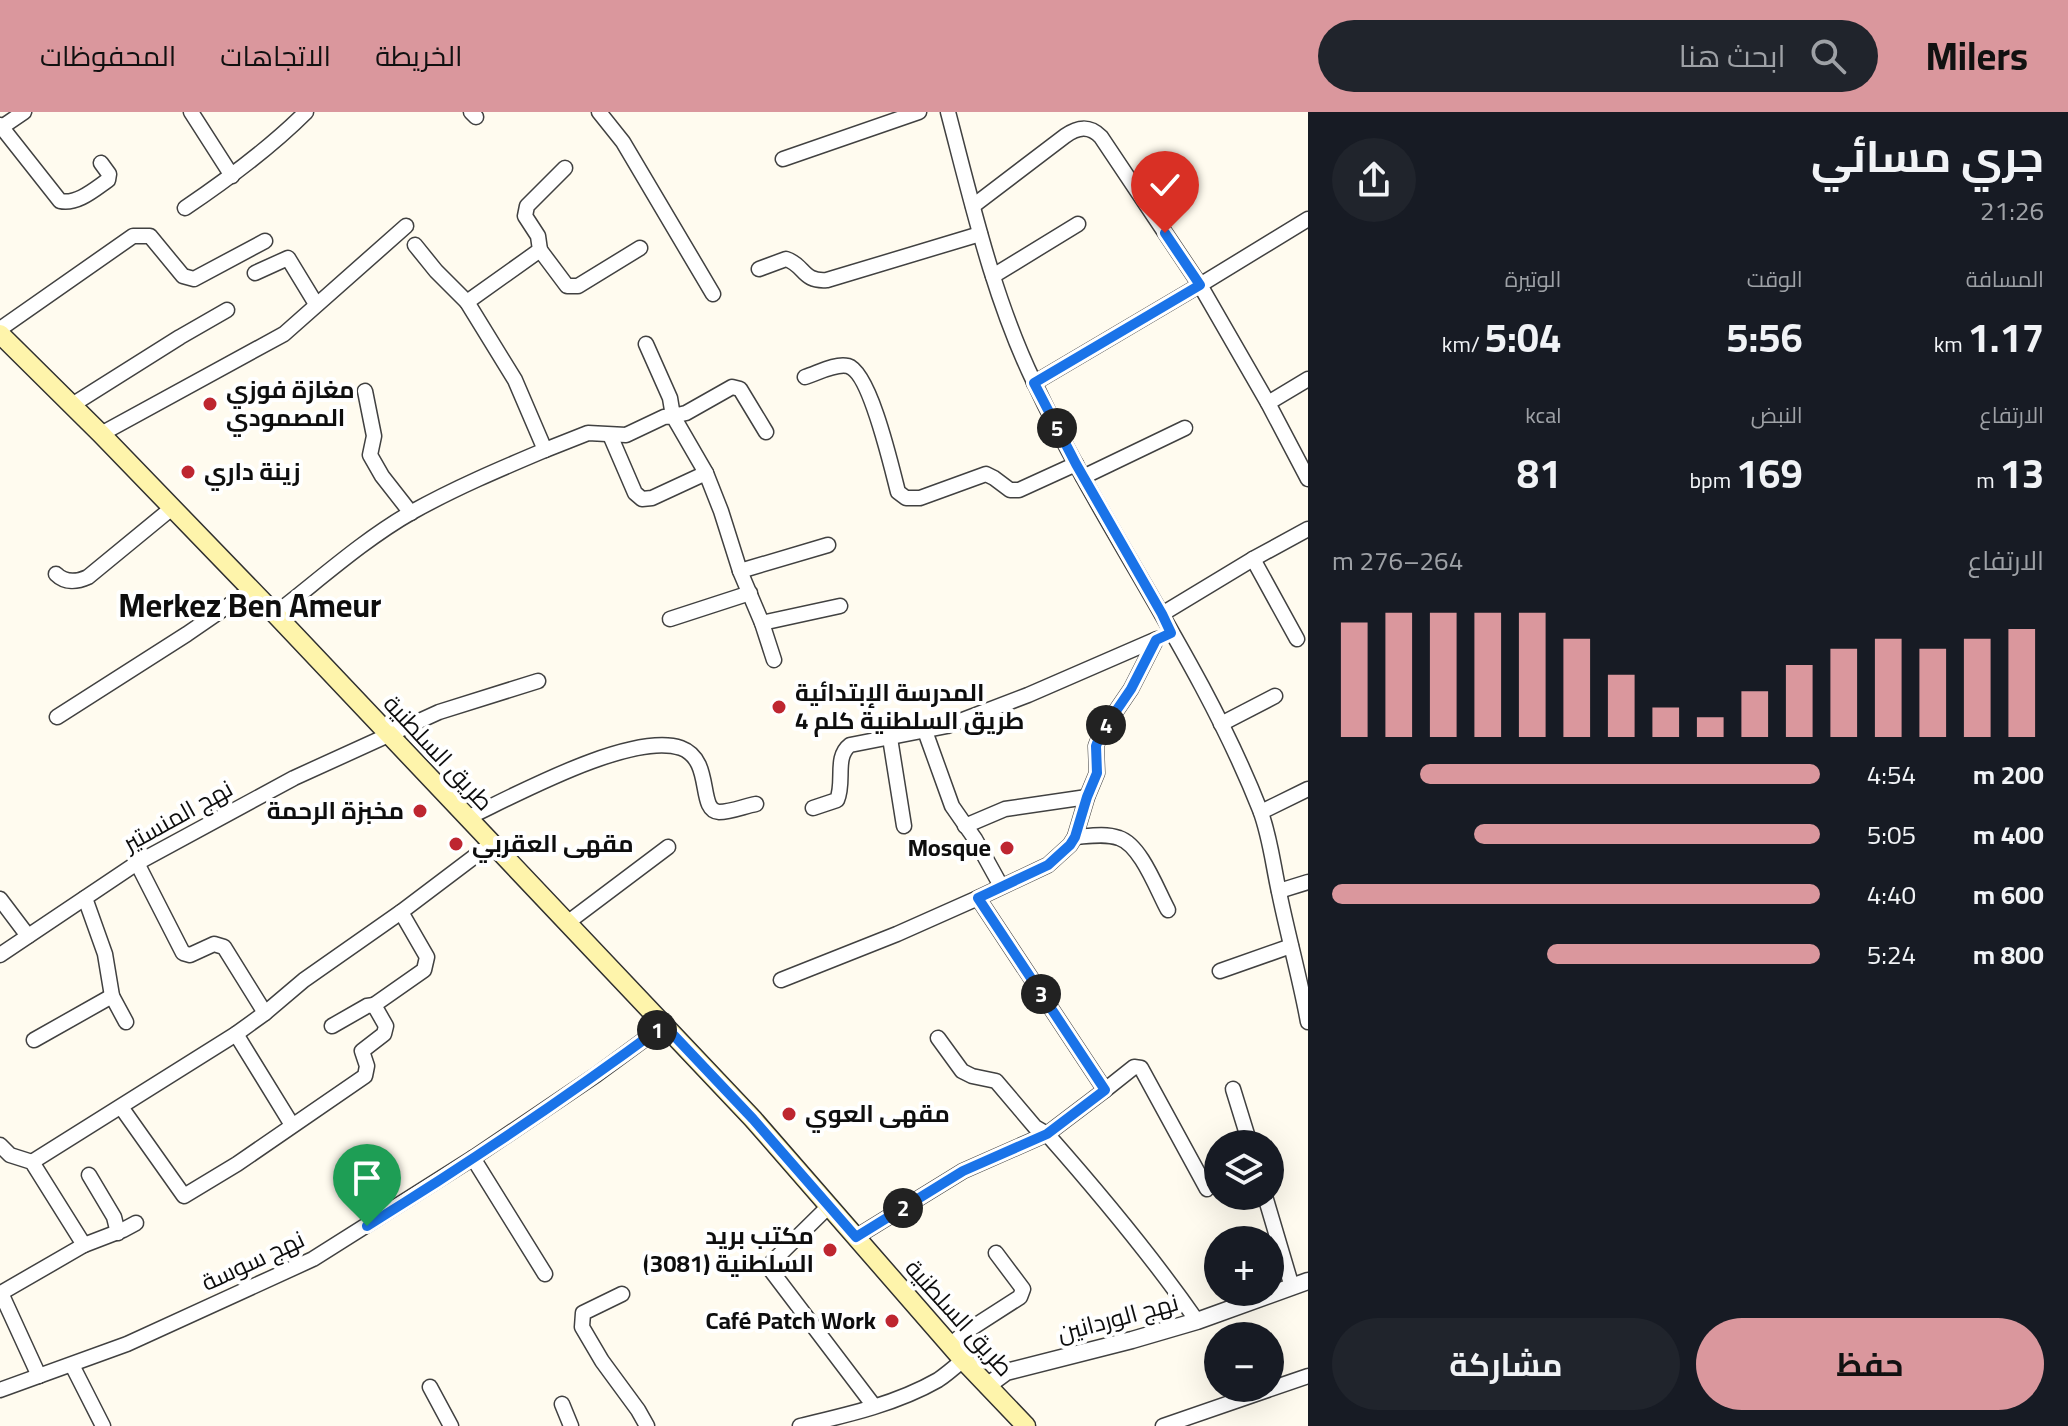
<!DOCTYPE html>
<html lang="ar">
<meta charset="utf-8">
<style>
:root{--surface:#171b24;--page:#20242c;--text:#f1f3f6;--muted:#9ea1a6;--accent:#da979d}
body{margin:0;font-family:Georgia,Cairo,serif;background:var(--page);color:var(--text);direction:rtl;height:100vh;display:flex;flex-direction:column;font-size:30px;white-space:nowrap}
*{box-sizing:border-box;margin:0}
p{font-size:26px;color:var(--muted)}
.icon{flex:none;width:44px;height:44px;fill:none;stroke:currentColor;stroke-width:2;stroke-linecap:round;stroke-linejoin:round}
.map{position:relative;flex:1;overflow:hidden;direction:ltr}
.details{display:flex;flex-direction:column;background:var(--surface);width:760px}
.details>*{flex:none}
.tools{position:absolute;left:1204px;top:1018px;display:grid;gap:16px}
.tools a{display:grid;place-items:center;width:80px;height:80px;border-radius:50%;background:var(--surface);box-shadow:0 8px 32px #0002;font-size:40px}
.pin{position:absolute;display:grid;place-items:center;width:68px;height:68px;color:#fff;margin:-82px -34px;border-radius:50% 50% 50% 0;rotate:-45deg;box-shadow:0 0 8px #0007}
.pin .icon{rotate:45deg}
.km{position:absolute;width:40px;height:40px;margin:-20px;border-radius:50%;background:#222;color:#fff;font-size:22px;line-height:40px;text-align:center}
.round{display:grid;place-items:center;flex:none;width:84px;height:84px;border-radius:42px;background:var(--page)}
.head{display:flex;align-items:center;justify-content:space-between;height:136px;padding:0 24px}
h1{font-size:44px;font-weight:700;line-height:60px}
.figures{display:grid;grid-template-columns:repeat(3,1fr);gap:12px;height:136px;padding:8px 24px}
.figures div{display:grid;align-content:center}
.figures b{font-size:40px;font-weight:700}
.figures small{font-size:22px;font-weight:400}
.figures p{font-size:22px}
.chart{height:224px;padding:16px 24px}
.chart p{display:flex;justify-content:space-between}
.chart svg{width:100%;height:144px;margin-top:8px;stroke:var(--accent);stroke-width:6}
.button{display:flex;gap:16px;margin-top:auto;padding:16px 24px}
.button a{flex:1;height:92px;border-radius:48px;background:var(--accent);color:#111;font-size:32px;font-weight:700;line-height:92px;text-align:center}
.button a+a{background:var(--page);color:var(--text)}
ul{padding:0 24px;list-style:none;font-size:26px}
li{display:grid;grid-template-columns:128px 96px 1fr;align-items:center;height:60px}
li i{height:20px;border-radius:10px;background:var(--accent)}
header{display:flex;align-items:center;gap:48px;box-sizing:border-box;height:112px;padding:0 40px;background:var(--accent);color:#111}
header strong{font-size:38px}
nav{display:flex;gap:44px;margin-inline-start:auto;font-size:28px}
.search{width:560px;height:72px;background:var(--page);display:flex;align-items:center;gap:20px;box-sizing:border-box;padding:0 28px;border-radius:44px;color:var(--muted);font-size:30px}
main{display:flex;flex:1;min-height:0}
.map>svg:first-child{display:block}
</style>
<header>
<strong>Milers</strong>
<div class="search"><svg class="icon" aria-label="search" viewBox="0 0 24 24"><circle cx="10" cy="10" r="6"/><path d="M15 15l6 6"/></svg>ابحث هنا</div>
<nav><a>الخريطة</a><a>الاتجاهات</a><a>المحفوظات</a></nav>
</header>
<main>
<section class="details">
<div class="head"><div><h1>جري مسائي</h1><p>21:26</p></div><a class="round"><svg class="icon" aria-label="share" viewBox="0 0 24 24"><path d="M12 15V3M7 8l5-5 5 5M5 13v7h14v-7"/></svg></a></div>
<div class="figures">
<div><p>المسافة</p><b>1.17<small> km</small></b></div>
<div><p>الوقت</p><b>5:56</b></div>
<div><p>الوتيرة</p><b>5:04<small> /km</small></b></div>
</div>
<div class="figures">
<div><p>الارتفاع</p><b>13<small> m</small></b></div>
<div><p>النبض</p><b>169<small> bpm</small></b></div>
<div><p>kcal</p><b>81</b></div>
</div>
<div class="chart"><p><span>الارتفاع</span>264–276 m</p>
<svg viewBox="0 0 160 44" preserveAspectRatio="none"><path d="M5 44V9M15 44V6M25 44V6M35 44V6M45 44V6M55 44V14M65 44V25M75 44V35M85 44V38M95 44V30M105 44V22M115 44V17M125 44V14M135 44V17M145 44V14M155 44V11"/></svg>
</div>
<ul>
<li><b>200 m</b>4:54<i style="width:82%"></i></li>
<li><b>400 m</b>5:05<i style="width:71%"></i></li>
<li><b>600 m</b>4:40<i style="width:100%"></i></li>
<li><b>800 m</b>5:24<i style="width:56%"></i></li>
</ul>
<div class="button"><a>حفظ</a><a>مشاركة</a></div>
</section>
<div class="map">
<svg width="1308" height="1314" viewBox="0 0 1308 1314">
<rect width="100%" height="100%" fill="#fffbef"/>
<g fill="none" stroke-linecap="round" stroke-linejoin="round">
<g stroke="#414141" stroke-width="17">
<g id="minor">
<polyline points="191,0 232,64"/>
<polyline points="471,0 476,5"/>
<polyline points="599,0 623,30 713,182"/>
<path d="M948,0C972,91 993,185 1034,270C1102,416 1201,548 1260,698C1270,724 1273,753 1279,780C1288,824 1300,866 1308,910"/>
<path d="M0,13L60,89C77,93 95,77 108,68L109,62L101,51"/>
<polyline points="2,15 24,0"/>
<polyline points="783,47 919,0"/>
<path d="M973,94L1065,24C1078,15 1089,13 1101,25L1200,173L1308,107"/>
<path d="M185,96C228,67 269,37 306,0"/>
<polyline points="415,133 436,159 467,190"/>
<polyline points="540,138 567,174 578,174 640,136"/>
<path d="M759,157L786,147C805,153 802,170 827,168L980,122"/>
<polyline points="255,161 288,146 316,192"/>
<polyline points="993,164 1078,112"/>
<polyline points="0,217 133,124 150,124 183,164 194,167 265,129"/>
<polyline points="646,232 670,286 673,304 686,301 732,275 740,277 766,320"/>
<path d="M805,265C818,261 835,251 848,254C870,260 892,357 898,380L906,386H920L986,362L994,366L1010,378H1019L1076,352"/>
<polyline points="1034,271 1200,173 1268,291 1308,367"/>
<polyline points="365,279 374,324 370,343 382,364 411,401"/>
<polyline points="1268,291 1308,267"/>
<polyline points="72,293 180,225 227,198"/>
<polyline points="101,322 284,222 406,114"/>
<polyline points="610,323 635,381 642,387 652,386 706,361"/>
<polyline points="545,338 588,321 626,323 664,305 673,304 706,361 721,399 740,459 762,511 774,548"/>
<polyline points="1083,365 1185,316"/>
<polyline points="1253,447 1297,527"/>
<polyline points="740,459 828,433"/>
<path d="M56,462C65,471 77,470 88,465L172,396"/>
<path d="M275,502C319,468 363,428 412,400C455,376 500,357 545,338L515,268L467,190L540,138L538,124L525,104L527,94L565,56"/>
<polyline points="1162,502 1253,447 1308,417"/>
<polyline points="670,507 750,481"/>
<polyline points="762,511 840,494"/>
<path d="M1156,528L1131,577L1101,621L1096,634L1097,661L1087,685L1075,725L1070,733L1048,753L978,786L1105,978L1047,1022C1100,1082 1151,1143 1197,1209"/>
<polyline points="57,605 187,522 251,478"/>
<polyline points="1221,612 1275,584"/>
<polyline points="925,619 952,694 975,727 1001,774"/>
<polyline points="890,626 904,714"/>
<path d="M813,696L837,688C845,670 834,645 850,633L947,614L1028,583L1157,527"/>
<polyline points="1261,700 1308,677"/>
<path d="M467,706C514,684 632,619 681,636C714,648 697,699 719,700C731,700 745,694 756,692"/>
<polyline points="965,714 1005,697 1087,685"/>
<path d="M1075,725C1089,724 1106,721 1119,726C1141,733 1157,778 1168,798"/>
<polyline points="137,751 183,841 190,843 214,832 224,835 265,901"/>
<polyline points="1279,779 1308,770"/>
<polyline points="85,786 105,842 112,884 126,910"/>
<polyline points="0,787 28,824"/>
<polyline points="567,811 668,735"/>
<polyline points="0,843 137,751 294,666 439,600 538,569"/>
<polyline points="1220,859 1291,834"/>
<polyline points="781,868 897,822 978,786"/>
<polyline points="332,914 367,894 374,893"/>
<polyline points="236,922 292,1013"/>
<polyline points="938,926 962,959 972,964 996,969 1035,1015 1047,1022"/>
<polyline points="34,928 112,884"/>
<polyline points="1233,977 1250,1032"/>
<polyline points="1105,978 1134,955 1141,956 1207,1077"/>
<polyline points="121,995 184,1084 237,1052 365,964 367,954 362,939 384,922 386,914 374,893 424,858 427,845 401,800"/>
<polyline points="0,1033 10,1043 32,1050 84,1133 1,1181 39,1264"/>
<polyline points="473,1046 545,1162"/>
<polyline points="32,1050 236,922 265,901 304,868 401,800 491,732"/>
<polyline points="89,1063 114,1105 118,1121"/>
<polyline points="1265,1084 1292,1175"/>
<polyline points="829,1094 772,1150 770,1157 874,1294"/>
<polyline points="856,1125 963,1059 1047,1022"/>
<polyline points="84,1133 123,1118 136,1111"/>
<polyline points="622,1182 583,1201 582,1215 602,1249 638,1298 647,1314"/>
<polyline points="950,1233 967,1219 1020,1185 1023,1177 996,1141"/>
<polyline points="72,1253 103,1314"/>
<polyline points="430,1275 451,1314"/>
<polyline points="0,1278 127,1232 313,1147 473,1046 596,963 664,913"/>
<polyline points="562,1292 571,1314"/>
<path d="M800,1314C847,1303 896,1292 938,1268C947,1262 955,1255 963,1248"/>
<polyline points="1163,1314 1308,1264"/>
</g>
</g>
<g stroke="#414141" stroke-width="19">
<polyline id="tertiary" points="987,1274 1006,1260 1132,1228 1197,1209 1308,1169"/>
</g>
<g stroke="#303030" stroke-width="21">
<polyline id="secondary" points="0,222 101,322 275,502 753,1007 963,1248 1026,1314"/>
</g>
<use href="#minor" stroke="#fff" stroke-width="14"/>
<use href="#tertiary" stroke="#fff" stroke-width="16"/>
<use href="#secondary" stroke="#fef4ab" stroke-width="18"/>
</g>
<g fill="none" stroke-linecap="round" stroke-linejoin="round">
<g stroke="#fff" stroke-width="16">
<path id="route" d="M367,1114C469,1051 568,984 664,913L753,1007L856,1125L963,1059L1047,1022L1105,978L978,786L1048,753L1070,733L1075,725L1087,685L1097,661L1096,634L1101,621L1131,577L1156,528L1171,521L1162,502L1076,352L1034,271L1200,173L1165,121"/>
</g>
<use href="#route" stroke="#1a73e8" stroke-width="10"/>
</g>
<g fill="#be2630" stroke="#fff" stroke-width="3">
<circle cx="210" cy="292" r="8"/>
<circle cx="188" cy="360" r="8"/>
<circle cx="779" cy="595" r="8"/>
<circle cx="420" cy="699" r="8"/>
<circle cx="456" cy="732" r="8"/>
<circle cx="1007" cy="736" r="8"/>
<circle cx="789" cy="1002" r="8"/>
<circle cx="830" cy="1138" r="8"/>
<circle cx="892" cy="1209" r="8"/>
</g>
<g text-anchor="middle" stroke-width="8" stroke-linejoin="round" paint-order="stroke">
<g font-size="24" font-weight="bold" fill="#0e0e0e" stroke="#fff" text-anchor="start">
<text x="226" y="286">مغازة فوزي<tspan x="226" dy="28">المصمودي</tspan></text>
<text x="204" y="368">زينة داري</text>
<text x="795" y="589">المدرسة الإبتدائية<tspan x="795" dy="28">طريق السلطنية كلم 4</tspan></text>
<text x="404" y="707" text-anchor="end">مخبزة الرحمة</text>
<text x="472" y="740">مقهى العقربي</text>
<text x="991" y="744" text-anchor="end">Mosque</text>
<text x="805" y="1010">مقهى العوي</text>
<text x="814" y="1132" text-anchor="end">مكتب بريد<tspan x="814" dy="28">السلطنية (3081)</tspan></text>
<text x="876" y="1217" text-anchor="end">Café Patch Work</text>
</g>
<g font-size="24" fill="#0e0e0e" stroke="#fff">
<text transform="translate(438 641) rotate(47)" y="8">طريق السلطنية</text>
<text transform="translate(178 704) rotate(-29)" y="8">نهج المنستير</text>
<text transform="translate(253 1149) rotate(-25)" y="8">نهج سوسة</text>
<text transform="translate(959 1206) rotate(48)" y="8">طريق السلطنية</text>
<text transform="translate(1118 1206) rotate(-15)" y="8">نهج الوردانين</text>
</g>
<g font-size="32" font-weight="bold" fill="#0e0e0e" stroke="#fff">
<text x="250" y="505">Merkez Ben Ameur</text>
</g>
</g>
</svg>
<div class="tools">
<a><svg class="icon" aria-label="layers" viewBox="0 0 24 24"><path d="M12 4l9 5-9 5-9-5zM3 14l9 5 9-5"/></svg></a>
<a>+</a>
<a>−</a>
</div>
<div class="pin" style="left:367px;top:1114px;background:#1e9e55"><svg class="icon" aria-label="arrive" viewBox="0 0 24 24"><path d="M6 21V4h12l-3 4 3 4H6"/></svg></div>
<div class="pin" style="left:1165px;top:121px;background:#d93025"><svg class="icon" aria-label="check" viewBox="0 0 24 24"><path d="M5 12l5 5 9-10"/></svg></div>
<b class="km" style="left:657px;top:918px">1</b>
<b class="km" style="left:903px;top:1096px">2</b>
<b class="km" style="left:1041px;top:882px">3</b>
<b class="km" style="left:1106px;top:613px">4</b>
<b class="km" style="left:1057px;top:316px">5</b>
</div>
</main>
